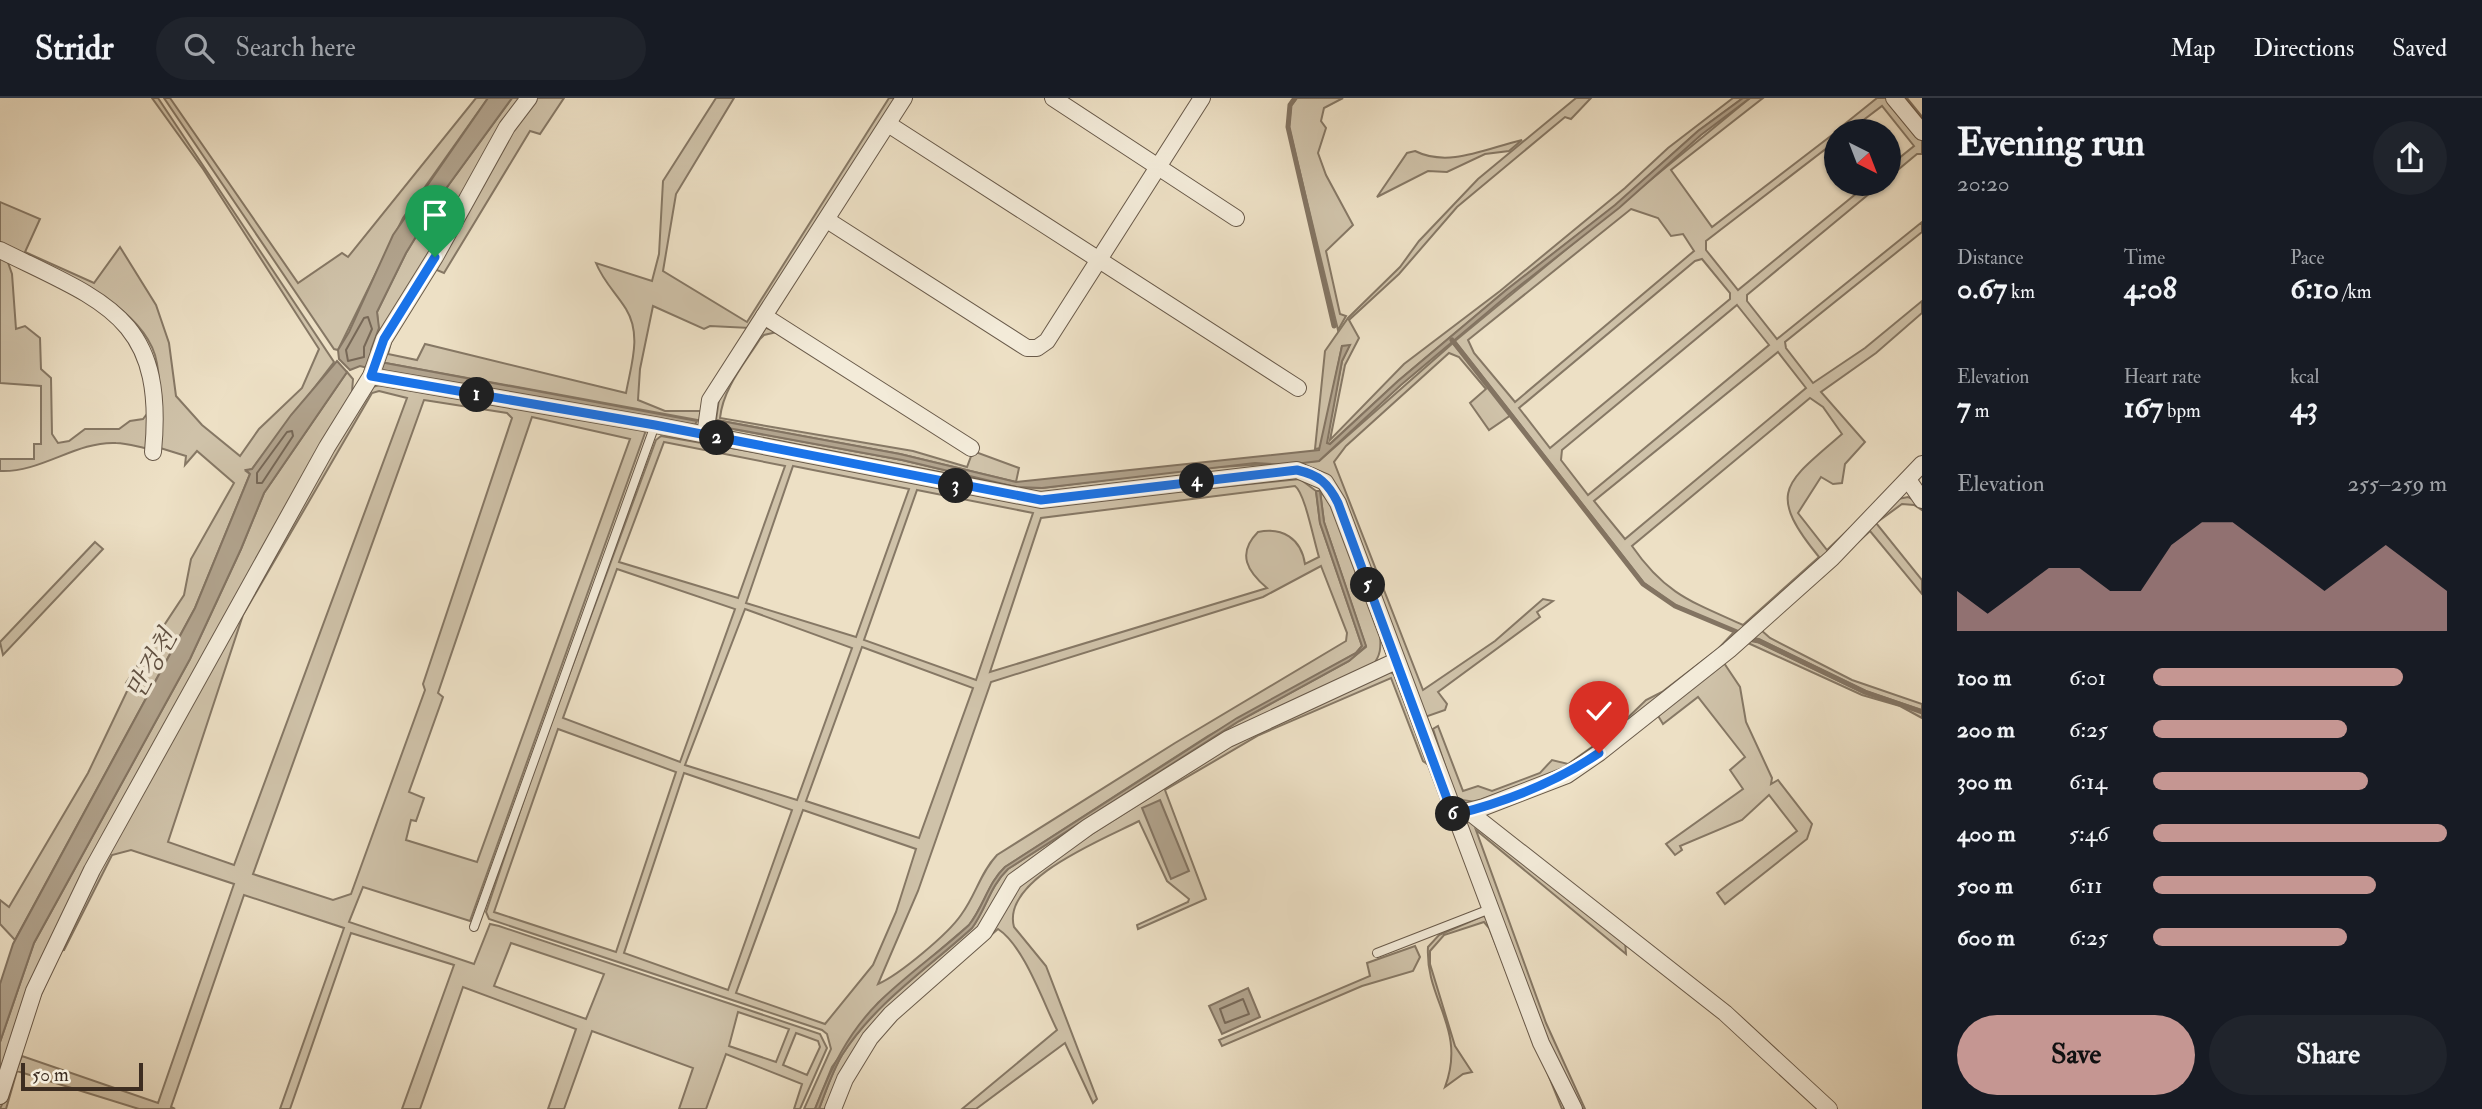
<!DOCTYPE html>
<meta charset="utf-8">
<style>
:root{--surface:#171b24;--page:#20242c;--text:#f1f3f6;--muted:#9ea1a6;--line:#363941;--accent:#c59692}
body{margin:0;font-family:"IM FELL Double Pica","Noto Serif KR",serif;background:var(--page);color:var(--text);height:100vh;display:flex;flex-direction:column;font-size:26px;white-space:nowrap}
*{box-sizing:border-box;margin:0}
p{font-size:23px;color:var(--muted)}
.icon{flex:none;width:38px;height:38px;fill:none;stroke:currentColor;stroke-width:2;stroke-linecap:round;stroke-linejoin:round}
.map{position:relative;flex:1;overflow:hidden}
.sheet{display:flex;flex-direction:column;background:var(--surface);width:560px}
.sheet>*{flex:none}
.needle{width:46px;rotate:138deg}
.fabs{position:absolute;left:1824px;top:21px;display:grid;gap:14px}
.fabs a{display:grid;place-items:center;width:77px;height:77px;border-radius:50%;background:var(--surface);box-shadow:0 2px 5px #0004;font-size:35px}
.scale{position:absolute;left:21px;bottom:18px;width:122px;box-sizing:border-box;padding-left:7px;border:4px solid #3d2d21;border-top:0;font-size:19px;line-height:24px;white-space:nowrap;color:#3d2d21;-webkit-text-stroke:5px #f3ebd9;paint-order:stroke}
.pin{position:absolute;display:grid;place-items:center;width:60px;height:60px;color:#fff;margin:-72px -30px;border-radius:50% 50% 50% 0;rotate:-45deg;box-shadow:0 0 7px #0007}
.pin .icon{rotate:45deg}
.km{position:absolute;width:35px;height:35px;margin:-18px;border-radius:50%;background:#222;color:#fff;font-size:19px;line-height:35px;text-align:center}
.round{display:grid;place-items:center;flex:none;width:74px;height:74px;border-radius:37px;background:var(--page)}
.summary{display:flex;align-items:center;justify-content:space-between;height:119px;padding:0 35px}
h1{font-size:38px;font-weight:700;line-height:52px}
.metrics{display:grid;grid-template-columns:repeat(3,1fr);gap:10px;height:119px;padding:7px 35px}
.metrics div{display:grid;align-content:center}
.metrics b{font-size:30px;font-weight:700}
.metrics small{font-size:19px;font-weight:400}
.metrics p{font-size:19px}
.chart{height:196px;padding:14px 35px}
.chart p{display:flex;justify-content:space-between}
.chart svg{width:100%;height:126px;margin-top:7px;fill:var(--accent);opacity:.7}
.primary-button{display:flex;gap:14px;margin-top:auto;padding:14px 35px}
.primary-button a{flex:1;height:80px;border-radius:42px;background:var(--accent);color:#111;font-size:28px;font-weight:700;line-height:80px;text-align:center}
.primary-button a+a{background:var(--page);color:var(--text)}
ul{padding:0 35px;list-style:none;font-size:23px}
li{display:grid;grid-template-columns:112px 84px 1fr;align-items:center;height:52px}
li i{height:18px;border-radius:9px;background:var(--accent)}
header{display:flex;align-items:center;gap:42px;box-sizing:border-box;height:98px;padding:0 35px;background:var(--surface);border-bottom:2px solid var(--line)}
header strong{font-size:33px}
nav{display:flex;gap:38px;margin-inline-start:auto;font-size:24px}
.search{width:490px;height:63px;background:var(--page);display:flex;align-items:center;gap:18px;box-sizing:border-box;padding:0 24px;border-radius:38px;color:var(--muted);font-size:26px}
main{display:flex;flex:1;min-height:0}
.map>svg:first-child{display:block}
</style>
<header>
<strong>Stridr</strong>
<div class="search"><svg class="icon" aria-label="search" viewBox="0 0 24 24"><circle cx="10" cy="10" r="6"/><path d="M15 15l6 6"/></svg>Search here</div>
<nav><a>Map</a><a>Directions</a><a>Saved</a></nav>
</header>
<main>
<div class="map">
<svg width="1922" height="1011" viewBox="0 0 1922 1011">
<rect width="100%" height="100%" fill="#ede0c5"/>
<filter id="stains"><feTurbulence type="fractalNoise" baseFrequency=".00286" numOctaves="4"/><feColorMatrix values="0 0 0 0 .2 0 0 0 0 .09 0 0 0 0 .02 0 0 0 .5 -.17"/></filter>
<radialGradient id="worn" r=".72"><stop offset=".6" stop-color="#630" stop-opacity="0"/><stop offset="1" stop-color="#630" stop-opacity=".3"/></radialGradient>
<g fill="#cfc2a9" stroke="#867865" stroke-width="2" fill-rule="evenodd">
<path d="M152,0H158L334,264L252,371L246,373L250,376L195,510L15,842L0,826V802L9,809L88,675L129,589L126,585L184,497L191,461L234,385L197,353L185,367L186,358L157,349C158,320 163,286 155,257C137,201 49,171 0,147V104L40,121L25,154L94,185L120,149L156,207L169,245L176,298L202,327L240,358L259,331L302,290L319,251L203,71Z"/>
<polygon points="164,0 170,0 298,185 342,155 348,159 476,0 488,0 403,120 338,252 334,251"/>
<polygon points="512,0 526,0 371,255 379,236 377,214 406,155 442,96"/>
<polygon points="531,0 564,0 540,36 530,33 444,175 432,170"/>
<path d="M716,0H734L676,96L663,173L747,224L889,0H898L750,230L710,228L704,231L653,208L640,271L638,302L665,313H702L703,323L380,264L392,239L388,256L417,262L425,246L626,295C631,267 642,237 626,211C616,195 603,183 596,165L652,183L659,156L663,83Z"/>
<polygon points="1297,0 1343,0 1324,10 1321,23 1326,30 1318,55 1326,77 1353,127 1326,153 1340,216 1346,218 1338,232 1289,29 1291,8"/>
<polygon points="1576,0 1591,0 1571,21 1565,19 1457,109 1399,176 1349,222 1359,240 1345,267 1330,342 1404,266 1500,193 1625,90 1668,50 1733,0 1743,0 1698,33 1616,107 1505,193 1398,283 1330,346 1326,345 1342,263 1349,248 1342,248 1321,350 1315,351 1325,253 1348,220 1400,169 1419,143 1478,81"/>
<path d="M1750,0H1763L1671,72L1712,129L1836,34V43L1706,143V152L1738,192L1868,86H1881L1747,197V203L1777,241L1922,124V134L1785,244L1786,250L1813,285L1865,250L1922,203V215L1876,255L1821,294L1865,344L1845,366L1842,385L1833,386L1821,379L1798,415L1827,452L1849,431L1853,434L1723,551L1565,671L1475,704L1456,701L1433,631L1438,628L1463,693L1478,688L1492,693L1540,675L1552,662L1568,666L1613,634L1646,602L1662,594L1718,551L1734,534H1738L1675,507L1644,485L1455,243ZM1631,111L1658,120L1671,138L1683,136L1694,153L1515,304L1474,255L1468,242ZM1702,161L1730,195V201L1550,350L1519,310L1695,163ZM1737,207L1769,247L1588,397L1561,362L1562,352ZM1778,254L1806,290L1625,441L1594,403ZM1810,300L1823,309L1842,336C1786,385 1765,393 1819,459L1743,527C1692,504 1665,496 1632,448Z"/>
<polygon points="1877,0 1888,0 1922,42 1922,56 1917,56 1888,80 1888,69 1914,48 1882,8 1849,33 1836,33"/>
<path d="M1522,42L1509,53L1485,56L1447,74L1428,73L1377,99L1407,55L1415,53C1449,70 1487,50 1522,42Z"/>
<path d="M0,156L6,159L12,176L16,231L25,228L40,240L41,271L51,280L52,336L58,345L69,343L85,331H119L130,323L143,321L147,316L149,351C138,349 127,345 116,345C76,343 41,375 0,373V361H34V346H41V288L0,285Z"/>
<path d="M764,229L777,234L764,237L760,241C745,265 723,290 720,320L913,353L967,369L973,353L1019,370L1016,384L900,356L716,322L719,301Z"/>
<polygon points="1453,245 1511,317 1489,332 1470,305 1486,291 1459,259 1449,255 1346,348 1334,364 1423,592 1495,543 1543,501 1553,503 1537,514 1540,519 1438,594 1447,606 1445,612 1425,619 1325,376 1313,370 1047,397 720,333 717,328 902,362 1016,389 1042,390 1203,370 1319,363"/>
<polygon points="347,274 353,281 352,294 115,726 0,991 0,944 34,845 190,561 241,451 264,395"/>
<path d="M380,287L644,332L645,335L470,823L363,789L349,824L474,866L490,826L499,828L820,936L827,950L800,1011H794L802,986L726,956L706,1011H679L693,970L592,933L564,1011H548L576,931L463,889L420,1011H402L454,867L351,835L290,1011H280L344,830L244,797L171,1009L175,1011H139L17,973L6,1011H0L22,958L158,1005L234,786L131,752L112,757L64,852L57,853L112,744L314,378L372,289ZM379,293L407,300L234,767L168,744L243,517L372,295ZM424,302L507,315L512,320L423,586L425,592L351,796L333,802L253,776ZM532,319L630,341L477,764L406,742L411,722L416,723L424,700L409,694L443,599L438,595ZM511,845L604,876L586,921L494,888ZM738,914L789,931L776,964L729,948ZM796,935L818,943L820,949L807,977L783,967Z"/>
<path d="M661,338L1054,406L1300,381L1316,393L1320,425L1362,548L1356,555L1208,638L1005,769C988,785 984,808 969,827L878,905L832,969L815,1011H804L831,951L827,936L822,932L489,821L486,814L535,669L656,342ZM664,344L785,368L738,500L619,464ZM793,368L909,391L856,539L746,505ZM1295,388C1305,395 1314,444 1319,459L1305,466C1301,440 1282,429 1258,434C1236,456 1248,474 1267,490L990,574L1041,420ZM917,392L1033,415L976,582L864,542ZM1321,468L1347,535L1346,543L1175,645L997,757C980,775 976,797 961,817C948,836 899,877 878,886L918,793L991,584L1263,499ZM617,471L735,511L680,664L563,620ZM745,511L852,550L797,702L685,667ZM862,549L973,590L919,740L806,703ZM558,631L676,674L616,854L494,814ZM684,675L792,712L728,892L624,855ZM803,712L916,751L896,814L873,867L825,926L736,895Z"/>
<path d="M1320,393L1332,407L1380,536C1381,549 1381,558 1372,568L1242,629L1028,766L982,828L920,883L828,1011H819C826,993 832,974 842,957C875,905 927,871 972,830C986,811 990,788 1008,771L1239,623L1349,563L1366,549L1324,424Z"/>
<polygon points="1908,399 1922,407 1922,412 1914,407 1902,406 1876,425 1922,482 1922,496 1870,433 1761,532 1770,540 1852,582 1922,606 1922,612 1865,593 1759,541 1748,539 1898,401"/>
<polygon points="95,444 103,451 3,557 0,544"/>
<polygon points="1747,541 1758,544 1864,595 1916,611 1922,615 1922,620 1900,608 1862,597 1748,545 1724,565 1740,589 1746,624 1772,680 1771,686 1778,682 1812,726 1807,741 1725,806 1717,795 1797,733 1769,697 1742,722 1680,748 1682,752 1675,757 1666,746 1743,691 1730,672 1745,659 1698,599 1663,626 1657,616"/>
<path d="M1390,574L1395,577L1427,666L1423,663L1391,580L1259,637L1165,692L1206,801L1138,831L1137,827L1188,804L1189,801L1167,783L1139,723C1104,741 1001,781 1014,829L1046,868L1097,1001L1093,1005L1065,945L976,1011H962L1057,932C1043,904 1024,848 998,831L982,845L1015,793L1035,772L1261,629Z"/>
<polygon points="1466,718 1625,842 1626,856 1476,732 1546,925 1585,1011 1580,1011 1560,974 1464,720"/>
<path d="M1483,818L1487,819L1567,1011H1562L1489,830L1484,824L1444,837L1430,853V866L1455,948L1472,974L1463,976L1445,989C1467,930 1425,902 1428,849L1439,837Z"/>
<polygon points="1415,848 1420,859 1413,873 1362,888 1222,948 1219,942 1370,878 1367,865"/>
</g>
<g fill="#b1a38d" stroke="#837462" stroke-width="2">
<polygon points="488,0 512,0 442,96 406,155 377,214 379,230 371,252 372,271 360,268 350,272 339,261 338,252 349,234 393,137"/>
<polygon points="1743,0 1750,0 1701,37 1619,110 1508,197 1401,287 1319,363 1287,367 1255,365 1042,390 1016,389 902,362 717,328 716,322 900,356 1016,384 1319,352 1342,248 1350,247 1342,263 1327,345 1330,346 1398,283 1505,193 1615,107 1698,33"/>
<polygon points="337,263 347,274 264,395 241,451 190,561 34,845 0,944 0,886 13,846 195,510 250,376 246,372 252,371 291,317"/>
<polygon points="380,264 697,323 695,327 377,273"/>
<path d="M1316,393H1320L1324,424L1366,548L1349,563L1239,623L1008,771C990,788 986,811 972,830C927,871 875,905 842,957C832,974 826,993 819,1011H815C830,972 848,935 878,905C906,877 940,854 969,827C984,808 988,785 1005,769L1237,620L1356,555L1362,548L1320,425Z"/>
<polygon points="1160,702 1189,773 1171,781 1142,710"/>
<polygon points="1248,890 1260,919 1222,936 1209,908"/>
</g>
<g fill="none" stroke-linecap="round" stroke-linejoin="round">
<g stroke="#776857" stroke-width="2">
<polygon points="368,219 372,231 364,249 364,259 348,263 346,252 364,220"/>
<polygon points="292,333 293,338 262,385 257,385 257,375 287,334"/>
<polygon points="1243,901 1249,916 1225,925 1220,911"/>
</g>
<g stroke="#837462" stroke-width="5">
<polyline points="1295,0 1290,7 1288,29 1334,228"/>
<polyline points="1905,0 1922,21"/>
<polyline points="1452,242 1643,486 1675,508 1737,534"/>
<polyline points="1748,541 1759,543 1865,594 1922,614"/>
</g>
<g stroke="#695a4a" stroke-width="10">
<g id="lane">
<polyline points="474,829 655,327"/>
<polyline points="1377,855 1490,811"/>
</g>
</g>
<g stroke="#695a4a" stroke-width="18">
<g id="street">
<polyline points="1053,0 1236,120"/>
<polyline points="1894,0 1922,34"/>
<polyline points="888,26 1298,290"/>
<polyline points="827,122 1027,250 1037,250 1047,243 1202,0"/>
<path d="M0,152C105,204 166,219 153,354"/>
<polyline points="764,218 971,350"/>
<polyline points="371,278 655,327 1041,402 1297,372 1325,384 1338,405 1541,945 1574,1011"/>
<polyline points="705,337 710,302 904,0"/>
<polyline points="1909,383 1922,402"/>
<polyline points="1468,713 1725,915 1829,1011"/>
<polyline points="1453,717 1484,709 1567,677 1599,655 1729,552 1832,460 1922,366"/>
<polyline points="0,998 34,893 92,772 327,349 371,278 384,241 435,159 507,29 529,0"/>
<polyline points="833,1011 845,981 870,940 891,916 984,834 1014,783 1088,729 1228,641 1396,563"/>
</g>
</g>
<use href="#lane" stroke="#f3ebd9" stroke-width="8"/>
<use href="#street" stroke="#f3ebd9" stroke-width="16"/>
</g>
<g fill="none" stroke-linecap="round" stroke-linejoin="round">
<g stroke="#fff" stroke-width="14">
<path id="route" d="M435,159L384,241L371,278L655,327L1041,402L1297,372C1319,377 1328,385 1338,405L1453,717C1505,704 1555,685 1599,655"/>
</g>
<use href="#route" stroke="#1a73e8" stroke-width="9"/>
</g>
<g text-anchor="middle" stroke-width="7" stroke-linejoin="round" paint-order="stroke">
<g font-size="26" font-style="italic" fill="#605041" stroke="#f3ebd9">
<text transform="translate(151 566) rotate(-61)" y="9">만겅천</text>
</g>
</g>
<rect width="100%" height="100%" filter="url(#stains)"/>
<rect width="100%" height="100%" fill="url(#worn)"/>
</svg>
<div class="fabs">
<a><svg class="needle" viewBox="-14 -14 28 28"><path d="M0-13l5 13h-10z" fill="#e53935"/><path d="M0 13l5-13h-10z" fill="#9ea1a6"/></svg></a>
</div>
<div class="scale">50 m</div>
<div class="pin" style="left:435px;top:159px;background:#1e9e55"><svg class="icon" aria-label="arrive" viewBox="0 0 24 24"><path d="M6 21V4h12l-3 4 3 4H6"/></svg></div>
<div class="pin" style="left:1599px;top:655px;background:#d93025"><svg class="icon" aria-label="check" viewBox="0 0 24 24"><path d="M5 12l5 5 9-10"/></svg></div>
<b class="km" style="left:477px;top:297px">1</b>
<b class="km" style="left:717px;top:340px">2</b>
<b class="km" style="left:956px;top:388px">3</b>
<b class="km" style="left:1197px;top:383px">4</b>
<b class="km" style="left:1368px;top:487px">5</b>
<b class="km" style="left:1453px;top:716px">6</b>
</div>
<section class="sheet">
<div class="summary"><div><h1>Evening run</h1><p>20:20</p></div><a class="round"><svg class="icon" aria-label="share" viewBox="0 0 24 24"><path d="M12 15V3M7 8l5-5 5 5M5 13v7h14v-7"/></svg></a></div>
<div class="metrics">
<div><p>Distance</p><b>0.67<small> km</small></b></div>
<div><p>Time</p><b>4:08</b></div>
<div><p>Pace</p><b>6:10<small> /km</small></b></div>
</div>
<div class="metrics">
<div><p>Elevation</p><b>7<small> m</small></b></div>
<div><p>Heart rate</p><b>167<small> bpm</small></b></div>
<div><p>kcal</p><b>43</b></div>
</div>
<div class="chart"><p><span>Elevation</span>255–259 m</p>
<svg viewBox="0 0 160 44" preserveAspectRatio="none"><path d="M0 44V30L10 38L20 30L30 22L40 22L50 30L60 30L70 14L80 6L90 6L100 14L110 22L120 30L130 22L140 14L150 22L160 30V44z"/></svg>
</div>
<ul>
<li><b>100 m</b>6:01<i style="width:85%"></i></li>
<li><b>200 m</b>6:25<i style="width:66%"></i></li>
<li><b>300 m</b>6:14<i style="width:73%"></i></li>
<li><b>400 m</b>5:46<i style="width:100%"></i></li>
<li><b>500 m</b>6:11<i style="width:76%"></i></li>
<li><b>600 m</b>6:25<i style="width:66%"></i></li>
</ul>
<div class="primary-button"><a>Save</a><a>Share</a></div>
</section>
</main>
